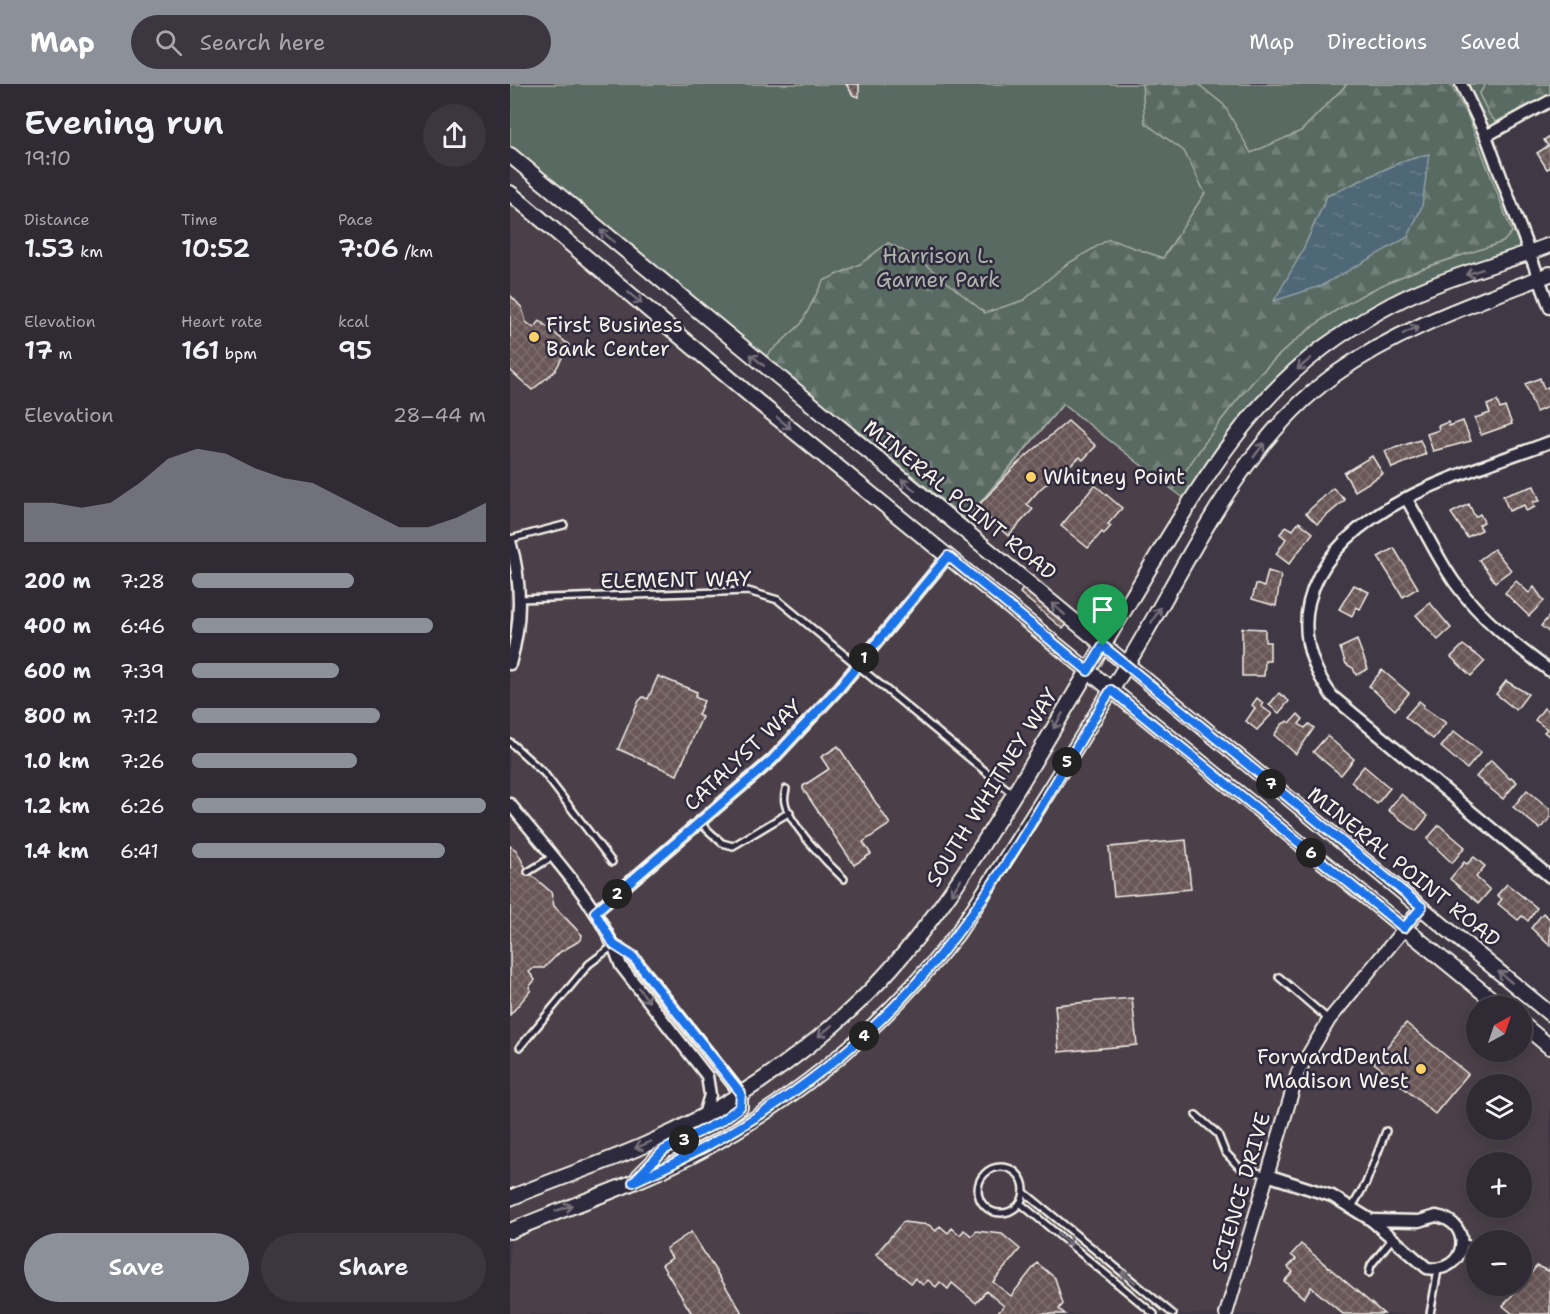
<!DOCTYPE html>
<meta charset="utf-8">
<style>
:root{--surface:#302a34;--page:#3c3640;--text:#f1f3f6;--muted:#a8a7ac;--line:#4b464f;--accent:#8c9099}
body{margin:0;font-family:"Shantell Sans",sans-serif;background:var(--page);color:var(--text);height:100vh;display:flex;flex-direction:column;font-size:22px;white-space:nowrap}
*{box-sizing:border-box;margin:0}
p{font-size:20px;color:var(--muted)}
.icon{flex:none;width:33px;height:33px;fill:none;stroke:currentColor;stroke-width:2;stroke-linecap:round;stroke-linejoin:round}
.map{position:relative;flex:1;overflow:hidden}
.drawer{display:flex;flex-direction:column;background:var(--surface);width:510px}
.drawer>*{flex:none}
.needle{width:39px;rotate:40deg}
.buttons{position:absolute;left:956px;top:912px;display:grid;gap:12px}
.buttons a{display:grid;place-items:center;width:66px;height:66px;border-radius:50%;background:var(--surface);box-shadow:0 3px 15px #0003,0 0 0 2px var(--line);font-size:30px}
.pin{position:absolute;display:grid;place-items:center;width:51px;height:51px;color:#fff;margin:-62px -26px;border-radius:50% 50% 50% 0;rotate:-45deg;box-shadow:0 0 6px #0007}
.pin .icon{rotate:45deg}
.km{position:absolute;width:30px;height:30px;margin:-15px;border-radius:50%;background:#222;color:#fff;font-size:16px;line-height:30px;text-align:center}
.round{display:grid;place-items:center;flex:none;width:63px;height:63px;border-radius:32px;background:var(--page)}
.summary{display:flex;align-items:center;justify-content:space-between;height:102px;padding:0 24px}
h1{font-size:33px;font-weight:600;line-height:45px}
.metrics{display:grid;grid-template-columns:repeat(3,1fr);gap:9px;height:102px;padding:6px 24px}
.metrics div{display:grid;align-content:center}
.metrics b{font-size:26px;font-weight:600}
.metrics small{font-size:16px;font-weight:400}
.metrics p{font-size:16px}
.chart{height:168px;padding:12px 24px}
.chart p{display:flex;justify-content:space-between}
.chart svg{width:100%;height:108px;margin-top:6px;fill:var(--accent);opacity:.7}
.cta{display:flex;gap:12px;margin-top:auto;padding:12px 24px}
.cta a{flex:1;height:69px;border-radius:36px;background:var(--accent);color:#fff;font-size:24px;font-weight:600;line-height:69px;text-align:center}
.cta a+a{background:var(--page);color:var(--text)}
ul{padding:0 24px;list-style:none;font-size:20px}
li{display:grid;grid-template-columns:96px 72px 1fr;align-items:center;height:45px}
li i{height:15px;border-radius:8px;background:var(--accent)}
header{display:flex;align-items:center;gap:36px;box-sizing:border-box;height:84px;padding:0 30px;background:var(--accent);color:#fff}
header strong{font-size:28px}
nav{display:flex;gap:33px;margin-inline-start:auto;font-size:21px}
.search{width:420px;height:54px;background:var(--page);display:flex;align-items:center;gap:15px;box-sizing:border-box;padding:0 21px;border-radius:33px;color:var(--muted);font-size:22px}
main{display:flex;flex:1;min-height:0}
.map>svg:first-child{display:block}
</style>
<header>
<strong>Map</strong>
<div class="search"><svg class="icon" aria-label="search" viewBox="0 0 24 24"><circle cx="10" cy="10" r="6"/><path d="M15 15l6 6"/></svg>Search here</div>
<nav><a>Map</a><a>Directions</a><a>Saved</a></nav>
</header>
<main>
<section class="drawer">
<div class="summary"><div><h1>Evening run</h1><p>19:10</p></div><a class="round"><svg class="icon" aria-label="share" viewBox="0 0 24 24"><path d="M12 15V3M7 8l5-5 5 5M5 13v7h14v-7"/></svg></a></div>
<div class="metrics">
<div><p>Distance</p><b>1.53<small> km</small></b></div>
<div><p>Time</p><b>10:52</b></div>
<div><p>Pace</p><b>7:06<small> /km</small></b></div>
</div>
<div class="metrics">
<div><p>Elevation</p><b>17<small> m</small></b></div>
<div><p>Heart rate</p><b>161<small> bpm</small></b></div>
<div><p>kcal</p><b>95</b></div>
</div>
<div class="chart"><p><span>Elevation</span>28–44 m</p>
<svg viewBox="0 0 160 44" preserveAspectRatio="none"><path d="M0 44V28L10 28L20 30L30 28L40 20L50 10L60 6L70 8L80 14L90 18L100 20L110 26L120 32L130 38L140 38L150 34L160 28V44z"/></svg>
</div>
<ul>
<li><b>200 m</b>7:28<i style="width:55%"></i></li>
<li><b>400 m</b>6:46<i style="width:82%"></i></li>
<li><b>600 m</b>7:39<i style="width:50%"></i></li>
<li><b>800 m</b>7:12<i style="width:64%"></i></li>
<li><b>1.0 km</b>7:26<i style="width:56%"></i></li>
<li><b>1.2 km</b>6:26<i style="width:100%"></i></li>
<li><b>1.4 km</b>6:41<i style="width:86%"></i></li>
</ul>
<div class="cta"><a>Save</a><a>Share</a></div>
</section>
<div class="map">
<svg width="1040" height="1230" viewBox="0 0 1040 1230">
<defs>
<pattern id="forest-firs" width="22" height="20" patternUnits="userSpaceOnUse" patternTransform="scale(1.5)"><rect width="22" height="20" fill="#596a62"/><path d="M5 1l3.5 6h-7zM16 11l3.5 6h-7z" fill="#718078"/></pattern>
<pattern id="water-ripples" width="26" height="14" patternUnits="userSpaceOnUse" patternTransform="scale(1.5)"><rect width="26" height="14" fill="#4f6877"/><path d="M2 4q2-2 4 0t4 0M15 11q2-2 4 0t4 0" fill="none" stroke="#697e8a"/></pattern>
<pattern id="building-cross-hatch" width="8" height="8" patternUnits="userSpaceOnUse" patternTransform="scale(1.5)"><rect width="8" height="8" fill="#695757"/><path d="M0 0l8 8M0 8l8-8" fill="none" stroke="#7f706f"/></pattern>
</defs>
<rect width="100%" height="100%" fill="#403845"/>
<filter id="ink" filterUnits="userSpaceOnUse"><feTurbulence type="fractalNoise" baseFrequency=".0167" numOctaves="2"/><feDisplacementMap in="SourceGraphic" scale="12" xChannelSelector="R" yChannelSelector="G"/><feConvolveMatrix kernelMatrix="1 2 1 2 8 2 1 2 1" color-interpolation-filters="sRGB"/></filter>
<g filter="url(#ink)">
<g fill="#4c414a" fill-rule="evenodd">
<path d="M0,109L990,922H966V968H1011V939L1040,963V1230H0ZM966,1000H1011V1046H966ZM966,1078H1011V1124H966ZM966,1156H1011V1202H966Z"/>
<polygon points="553,320 680,419 593,562 450,445"/>
</g>
<polygon fill="#596a62" stroke="#a6aea5" stroke-width="1.5" points="0,0 1040,0 1040,17 976,52 1019,169 863,231 773,297 680,419 553,320 450,445 0,71"/>
<g fill="url(#forest-firs)" stroke="#a6aea5" stroke-width="1.5" fill-rule="evenodd">
<path d="M632,0H688L714,21L741,69L791,47L837,0H940L958,32L1002,148L993,158C951,172 908,184 868,203C774,248 718,320 663,406L553,320L456,435L255,273L291,240L313,197L350,180L378,159L406,173L475,229L514,216L554,182L599,155L653,174L695,109L674,67L635,39ZM919,70L765,217L791,170L817,112L891,78Z"/>
<polygon points="976,0 1040,0 1040,10 986,38 979,30 969,10"/>
</g>
<polygon fill="url(#water-ripples)" stroke="#919fa4" stroke-width="1.5" points="919,70 912,122 898,153 811,202 764,217 791,170 817,112 891,78"/>
<g fill="url(#building-cross-hatch)" stroke="#f4f1e8" stroke-width="1.5">
<polygon points="336,0 349,0 349,13 343,11"/>
<polygon points="1040,52 1040,84 1037,85 1027,69 1038,62 1034,56"/>
<polygon points="0,211 12,224 16,238 24,244 30,237 59,261 45,287 22,306 0,286"/>
<polygon points="1030,294 1034,305 1038,303 1040,307 1040,322 1026,328 1015,300"/>
<polygon points="987,317 990,325 995,323 1002,340 971,351 965,334 980,329 977,321"/>
<polygon points="558,337 586,362 573,376 570,373 530,405 517,420 523,425 498,452 467,423 507,380"/>
<polygon points="953,337 961,357 923,367 917,350 929,346 928,342 938,338 939,342"/>
<polygon points="910,356 916,370 882,384 875,367"/>
<polygon points="862,372 873,390 845,407 834,389"/>
<polygon points="585,401 612,424 598,440 601,442 594,450 592,448 578,464 551,442"/>
<polygon points="1024,402 1030,417 1023,418 1025,423 1016,427 1014,421 999,427 993,412"/>
<polygon points="823,404 835,416 807,440 796,429"/>
<polygon points="959,420 965,433 970,430 974,438 969,441 972,446 957,453 941,429"/>
<polygon points="789,438 803,449 779,480 766,470 776,455 770,450 776,442 783,446"/>
<polygon points="884,464 908,504 893,513 868,473"/>
<polygon points="984,465 1001,486 985,498 969,476"/>
<polygon points="758,487 771,491 766,522 742,515 746,500 754,503"/>
<polygon points="1006,497 1019,509 1024,503 1034,517 1019,532 995,509"/>
<polygon points="844,501 859,508 850,525 846,523 842,532 829,525"/>
<polygon points="513,504 557,540 553,545 510,509"/>
<polygon points="920,519 941,544 928,556 906,531"/>
<polygon points="1040,531 1040,549 1031,542"/>
<polygon points="732,544 755,545 755,558 760,558 760,577 755,577 754,592 732,592"/>
<polygon points="847,556 858,585 846,591 843,584 836,580 830,564"/>
<polygon points="953,561 975,577 961,592 941,573"/>
<polygon points="872,586 899,609 885,626 859,602"/>
<polygon points="148,592 187,608 185,613 194,617 188,631 192,633 167,691 108,665 129,617 133,613 138,615"/>
<polygon points="996,597 1018,610 1006,626 986,610"/>
<polygon points="769,609 779,617 769,629 759,621"/>
<polygon points="747,614 753,619 751,622 762,630 747,646 736,637 745,624 742,621"/>
<polygon points="909,617 914,621 913,623 936,639 923,655 895,633"/>
<polygon points="1034,624 1040,628 1040,653 1034,648 1037,645 1025,636"/>
<polygon points="788,630 793,635 789,640 795,644 799,640 804,644 786,670 764,651 772,640 778,637 780,639"/>
<polygon points="944,647 971,668 957,685 931,663"/>
<polygon points="817,652 844,675 831,691 803,668"/>
<polygon points="328,662 380,740 353,758 361,770 344,781 293,705 293,702 319,685 311,673"/>
<polygon points="981,676 1000,695 1001,693 1007,698 993,715 966,693"/>
<polygon points="854,682 880,704 867,720 841,698"/>
<polygon points="1017,706 1040,725 1040,734 1030,745 1003,723"/>
<polygon points="891,710 918,732 906,747 878,726"/>
<polygon points="929,741 955,763 942,779 917,755"/>
<polygon points="676,756 681,805 604,812 599,763"/>
<polygon points="0,762 6,766 18,788 41,808 44,822 72,851 71,856 50,868 34,884 24,884 19,888 25,896 19,903 21,906 0,931"/>
<polygon points="964,773 975,782 966,793 980,806 969,819 940,795 954,778 957,780"/>
<polygon points="997,800 1027,824 1018,837 1012,832 1008,836 988,820 992,815 987,811"/>
<polygon points="1033,829 1040,835 1040,862 1021,844"/>
<polygon points="622,914 627,961 549,968 545,921"/>
<polygon points="896,939 958,990 925,1030 864,979"/>
<polygon points="393,1138 419,1141 426,1147 430,1142 438,1149 442,1144 450,1151 454,1146 462,1152 466,1147 492,1150 510,1165 483,1198 501,1212 527,1179 545,1194 553,1220 549,1225 555,1230 487,1230 494,1222 476,1207 466,1219 442,1199 438,1205 430,1198 426,1203 418,1196 413,1201 405,1194 401,1199 366,1170"/>
<polygon points="181,1148 233,1230 182,1230 152,1181 162,1174 156,1165"/>
<polygon points="791,1160 874,1230 833,1230 801,1203 794,1214 774,1197 783,1188 778,1183 786,1175 781,1171"/>
<polygon points="1027,1182 1038,1187 1040,1184 1040,1230 1003,1230 993,1222"/>
</g>
<g fill="none" stroke-linecap="round" stroke-linejoin="round">
<g stroke="#f4f1e8" stroke-width="10">
<g id="service">
<polyline points="0,455 54,441"/>
<polyline points="10,515 238,507 268,516 504,711"/>
<polyline points="0,658 34,689 102,778"/>
<path d="M276,705C275,709 274,715 275,719C280,741 318,780 334,795"/>
<polyline points="189,738 212,759 223,762 280,728"/>
<polyline points="18,788 42,773"/>
<polyline points="769,893 818,935"/>
<polyline points="10,963 79,880 103,862"/>
<polyline points="686,1031 708,1050 715,1068 729,1083 757,1091"/>
<circle cx="491" cy="1106" r="23"/>
<polyline points="514,1108 663,1230"/>
<polyline points="510,1119 644,1230"/>
<polyline points="842,1123 856,1099 876,1047"/>
<polyline points="952,1159 966,1161"/>
<polyline points="859,1189 861,1181 882,1155"/>
<polyline points="920,1230 928,1186"/>
</g>
</g>
<g stroke="#f4f1e8" stroke-width="15">
<g id="minor">
<polyline points="951,0 976,52 1040,224"/>
<polyline points="976,52 1040,17"/>
<path d="M1040,358C959,389 823,421 799,518C791,552 802,584 822,612L1040,793"/>
<path d="M896,414C913,442 926,472 945,499C971,535 1005,561 1040,587"/>
<path d="M0,457C12,498 12,539 0,580"/>
<path d="M0,720C39,770 91,820 111,882L197,992L200,1011L194,1031"/>
<polyline points="85,828 262,676 330,603 438,472"/>
<polyline points="104,861 123,873 230,1009"/>
<polyline points="757,1091 822,1112 861,1136"/>
<path d="M926,1132C965,1138 957,1191 917,1184L861,1136L909,1137Z"/>
</g>
</g>
<g stroke="#f4f1e8" stroke-width="16">
<polyline id="tertiary" points="716,1230 788,988 819,936 912,823"/>
</g>
<g stroke="#f4f1e8" stroke-width="18">
<g id="secondary">
<polyline points="0,71 1040,930"/>
<polyline points="0,109 248,318 990,922"/>
<polyline points="1011,939 1040,963"/>
<polyline points="129,1092 154,1067 211,1037 230,1023 230,1009"/>
<path d="M0,1114C45,1095 92,1080 137,1060C214,1026 288,976 349,918C417,852 465,774 514,694C557,623 599,551 642,480C691,400 737,320 814,263C847,239 884,217 922,202C961,186 1001,176 1040,161"/>
<path d="M0,1147C64,1120 131,1099 192,1066C292,1012 377,939 447,850C505,762 561,672 616,582C677,482 727,362 824,291C890,244 965,219 1040,190"/>
</g>
</g>
<use href="#service" stroke="#2f2a3d" stroke-width="5"/>
<use href="#minor" stroke="#2f2a3d" stroke-width="10"/>
<use href="#tertiary" stroke="#2f2a3d" stroke-width="12"/>
<use href="#secondary" stroke="#2f2a3d" stroke-width="14"/>
</g>
<defs><path id="oneway-shaft" d="M-6 0H5M1.5-3L5.5 0L1.5 3" fill="none" stroke-width="1.6" stroke-linecap="round" stroke-linejoin="round" transform="scale(1.5)"/></defs>
<g stroke="#747079">
<use href="#oneway-shaft" transform="translate(97 152) rotate(-140)"/>
<use href="#oneway-shaft" transform="translate(964 188) rotate(161)"/>
<use href="#oneway-shaft" transform="translate(125 214) rotate(40)"/>
<use href="#oneway-shaft" transform="translate(901 246) rotate(-26)"/>
<use href="#oneway-shaft" transform="translate(247 276) rotate(-140)"/>
<use href="#oneway-shaft" transform="translate(794 280) rotate(141)"/>
<use href="#oneway-shaft" transform="translate(274 339) rotate(39)"/>
<use href="#oneway-shaft" transform="translate(749 366) rotate(-53)"/>
<use href="#oneway-shaft" transform="translate(398 401) rotate(-140)"/>
<use href="#oneway-shaft" transform="translate(548 525) rotate(-140)"/>
<use href="#oneway-shaft" transform="translate(646 531) rotate(-59)"/>
<use href="#oneway-shaft" transform="translate(548 637) rotate(121)"/>
<use href="#oneway-shaft" transform="translate(446 803) rotate(124)"/>
<use href="#oneway-shaft" transform="translate(995 893) rotate(-140)"/>
<use href="#oneway-shaft" transform="translate(134 911) rotate(53)"/>
<use href="#oneway-shaft" transform="translate(315 947) rotate(140)"/>
<use href="#oneway-shaft" transform="translate(133 1061) rotate(157)"/>
<use href="#oneway-shaft" transform="translate(54 1124) rotate(-21)"/>
<use href="#oneway-shaft" transform="translate(555 1156) rotate(40)"/>
<use href="#oneway-shaft" transform="translate(618 1193) rotate(-141)"/>
</g>
</g>
<g fill="none" stroke-linecap="round" stroke-linejoin="round" filter="url(#ink)">
<g stroke="#fff" stroke-width="12">
<path id="route" d="M438,472L578,587L593,562L912,823L894,844L601,606C550,688 504,776 445,852C361,963 249,1043 123,1098L154,1066L211,1037L230,1023L231,1009L123,873L104,861L85,828L262,676L330,603Z"/>
</g>
<use href="#route" stroke="#1a73e8" stroke-width="8"/>
</g>
<g fill="#ffd166" stroke="#2f2a3d" stroke-width="2">
<circle cx="24" cy="253" r="6"/>
<circle cx="521" cy="393" r="6"/>
<circle cx="911" cy="985" r="6"/>
</g>
<g text-anchor="middle" stroke-width="5" stroke-linejoin="round" paint-order="stroke">
<g font-size="21" fill="#aeb4ac" stroke="#2f2a3d">
<text x="428" y="179">Harrison L.<tspan x="428" dy="24">Garner Park</tspan></text>
</g>
<g font-size="21" fill="#f4f1e8" stroke="#2f2a3d" text-anchor="start">
<text x="36" y="248">First Business<tspan x="36" dy="24">Bank Center</tspan></text>
<text x="533" y="400">Whitney Point</text>
<text x="899" y="980" text-anchor="end">ForwardDental<tspan x="899" dy="24">Madison West</tspan></text>
</g>
<g font-size="21" fill="#f4f1e8" stroke="#2f2a3d">
<text transform="translate(450 416) rotate(39)" y="7">MINERAL POINT ROAD</text>
<text transform="translate(166 496) rotate(-1)" y="7">ELEMENT WAY</text>
<text transform="translate(233 671) rotate(-43)" y="7">CATALYST WAY</text>
<text transform="translate(482 703) rotate(-58)" y="7">SOUTH WHITNEY WAY</text>
<text transform="translate(894 783) rotate(39)" y="7">MINERAL POINT ROAD</text>
<text transform="translate(731 1108) rotate(-74)" y="7">SCIENCE DRIVE</text>
</g>
</g>
</svg>
<div class="buttons">
<a><svg class="needle" viewBox="-14 -14 28 28"><path d="M0-13l5 13h-10z" fill="#e53935"/><path d="M0 13l5-13h-10z" fill="#a8a7ac"/></svg></a>
<a><svg class="icon" aria-label="layers" viewBox="0 0 24 24"><path d="M12 4l9 5-9 5-9-5zM3 14l9 5 9-5"/></svg></a>
<a>+</a>
<a>−</a>
</div>
<div class="pin" style="left:593px;top:562px;background:#1e9e55"><svg class="icon" aria-label="arrive" viewBox="0 0 24 24"><path d="M6 21V4h12l-3 4 3 4H6"/></svg></div>
<b class="km" style="left:354px;top:574px">1</b>
<b class="km" style="left:107px;top:810px">2</b>
<b class="km" style="left:174px;top:1056px">3</b>
<b class="km" style="left:354px;top:952px">4</b>
<b class="km" style="left:557px;top:678px">5</b>
<b class="km" style="left:801px;top:769px">6</b>
<b class="km" style="left:761px;top:700px">7</b>
</div>
</main>
